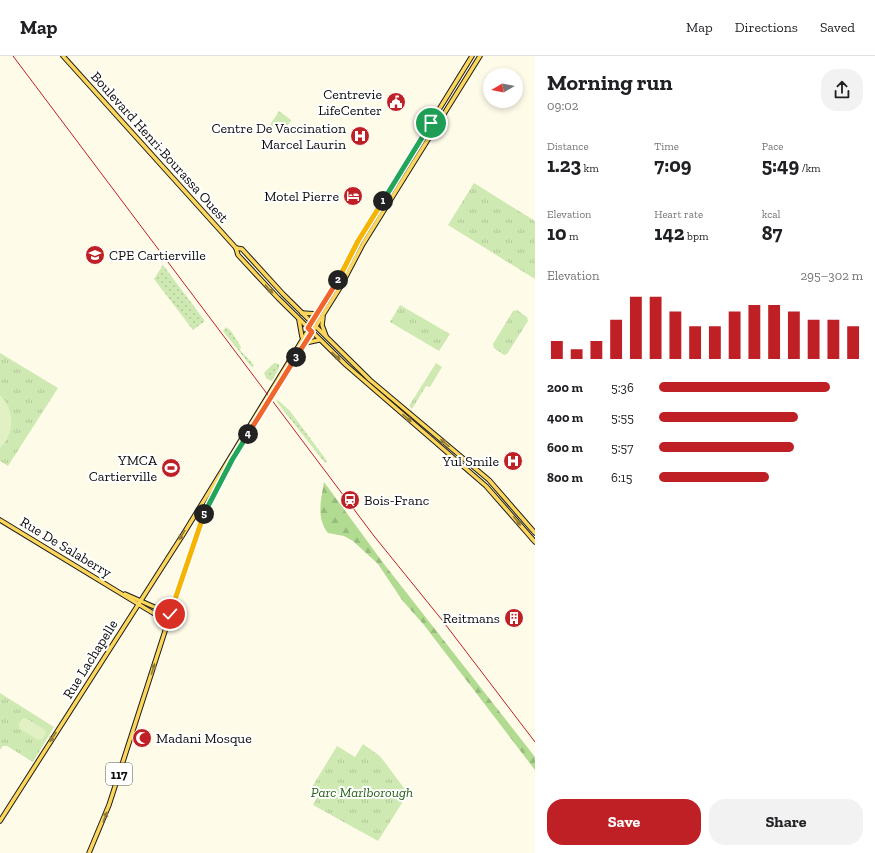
<!DOCTYPE html>
<meta charset="utf-8">
<style>
:root{--surface:#fff;--page:#f2f2f2;--text:#202124;--muted:#757577;--line:#e0e0e0;--accent:#be2025}
body{margin:0;font-family:"Zilla Slab",serif;background:var(--page);color:var(--text);height:100vh;display:flex;flex-direction:column;font-size:15px;white-space:nowrap}
*{box-sizing:border-box;margin:0}
p{font-size:13px;color:var(--muted)}
.icon{flex:none;width:22px;height:22px;fill:none;stroke:currentColor;stroke-width:2;stroke-linecap:round;stroke-linejoin:round}
.map{position:relative;flex:1;overflow:hidden}
.side{display:flex;flex-direction:column;background:var(--surface);width:340px}
.side>*{flex:none}
.needle{width:26px;rotate:260deg}
.buttons{position:absolute;left:483px;top:12px;display:grid;gap:8px}
.buttons a{display:grid;place-items:center;width:40px;height:40px;border-radius:50%;background:var(--surface);box-shadow:0 2px 6px #0003;font-size:20px}
.pin{position:absolute;display:grid;place-items:center;width:34px;height:34px;color:#fff;margin:-17px;border:2px solid #fff;border-radius:50%;box-shadow:0 1px 4px #0007}
.km{position:absolute;width:20px;height:20px;margin:-10px;border-radius:50%;background:#222;color:#fff;font-size:11px;line-height:20px;text-align:center}
.round{display:grid;place-items:center;flex:none;width:42px;height:42px;border-radius:16px;background:var(--page)}
.head{display:flex;align-items:center;justify-content:space-between;height:68px;padding:0 12px}
h1{font-size:22px;font-weight:700;line-height:30px}
.figures{display:grid;grid-template-columns:repeat(3,1fr);gap:6px;height:68px;padding:4px 12px}
.figures div{display:grid;align-content:center}
.figures b{font-size:20px;font-weight:700}
.figures small{font-size:11px;font-weight:400}
.figures p{font-size:11px}
.chart{height:112px;padding:8px 12px}
.chart p{display:flex;justify-content:space-between}
.chart svg{width:100%;height:72px;margin-top:4px;stroke:var(--accent);stroke-width:6}
.cta{display:flex;gap:8px;margin-top:auto;padding:8px 12px}
.cta a{flex:1;height:46px;border-radius:16px;background:var(--accent);color:#fff;font-size:16px;font-weight:700;line-height:46px;text-align:center}
.cta a+a{background:var(--page);color:var(--text)}
ul{padding:0 12px;list-style:none;font-size:13px}
li{display:grid;grid-template-columns:64px 48px 1fr;align-items:center;height:30px}
li i{height:10px;border-radius:5px;background:var(--accent)}
header{display:flex;align-items:center;gap:24px;box-sizing:border-box;height:56px;padding:0 20px;background:var(--surface);border-bottom:1px solid var(--line)}
header strong{font-size:19px}
nav{display:flex;gap:22px;margin-inline-start:auto;font-size:14px}
main{display:flex;flex:1;min-height:0}
.map>svg:first-child{display:block}
</style>
<header>
<strong>Map</strong>
<nav><a>Map</a><a>Directions</a><a>Saved</a></nav>
</header>
<main>
<div class="map">
<svg width="535" height="797" viewBox="0 0 535 797">
<defs>
<pattern id="grass-dots" width="8" height="8" patternUnits="userSpaceOnUse"><rect width="8" height="8" fill="#ceeab2"/><path d="M2 2h.1M6 6h.1" fill="none" stroke="#b0c798" stroke-width="1.8" stroke-linecap="round"/></pattern>
<pattern id="forest-firs" width="22" height="20" patternUnits="userSpaceOnUse"><rect width="22" height="20" fill="#b1db91"/><path d="M5 1l3.5 6h-7zM16 11l3.5 6h-7z" fill="#97bb7c"/></pattern>
<pattern id="park-tufts" width="24" height="20" patternUnits="userSpaceOnUse"><rect width="24" height="20" fill="#ceeab2"/><path d="M3 7l-1-3M5 7V3M7 7l1-3M15 17l-1-3M17 17v-4M19 17l1-3" fill="none" stroke="#b0c798"/></pattern>
</defs>
<rect width="100%" height="100%" fill="#fffbe9"/>
<g fill="url(#grass-dots)">
<polygon points="163,209 205,265 193,274 154,223"/>
<polygon points="226,271 231,275 241,291 240,294 254,309 252,311 257,318 223,275"/>
<polygon points="274,307 279,308 279,312 272,325 267,323 264,317"/>
<polygon points="278,344 290,355 327,405 325,407 276,345"/>
</g>
<path fill="url(#forest-firs)" d="M324,426L384,508L535,701V714L424,569L402,544L378,508L353,485L344,480L328,477C316,462 321,444 324,426Z"/>
<g fill="url(#park-tufts)">
<polygon points="279,55 291,64 283,77 270,69"/>
<polygon points="474,127 535,165 535,223 448,169"/>
<polygon points="400,249 450,278 439,295 390,266"/>
<polygon points="517,254 527,261 528,265 507,298 504,299 494,292 493,288 513,255"/>
<polygon points="0,297 58,332 8,410 0,405"/>
<polygon points="436,307 442,311 430,331 426,330 412,353 409,350"/>
<polygon points="0,637 54,671 33,706 7,690 3,690 0,694"/>
<polygon points="363,688 380,700 407,736 407,739 378,785 313,749 320,736 312,731 337,690 355,701"/>
</g>
<g fill="#e1f1c4">
<path d="M0,339C15,354 15,377 0,392Z"/>
<polygon points="26,662 45,674 46,678 42,683 38,684 19,672 19,668 22,663"/>
</g>
<g fill="none" stroke-linecap="round" stroke-linejoin="round">
<g stroke="#1c1c1c" stroke-width="5.5">
<g id="major">
<polyline points="63,0 236,192 238,199 278,242 346,309 486,430 535,486"/>
<polyline points="236,192 242,193 283,238 370,324 489,424 535,477"/>
<polyline points="302,257 317,258"/>
<polyline points="323,261 322,269 326,280"/>
<polyline points="299,264 302,281"/>
<polyline points="305,287 319,284"/>
<polyline points="0,464 153,557 168,563"/>
<polyline points="125,538 170,558"/>
<polyline points="0,765 184,477 336,229 359,183 472,0"/>
<polyline points="89,797 109,749 185,513 205,457 232,404 341,230 363,188 480,0"/>
</g>
</g>
<use href="#major" stroke="#fdd75b" stroke-width="3.5"/>
<polyline stroke="#be2025" stroke-width="1" points="13,0 374,480 442,564 535,686"/>
</g>
<defs><path id="oneway-solid" d="M-6-.8H1V-3.2L6.5 0L1 3.2V.8H-6Z"/></defs>
<g fill="#907b37">
<use href="#oneway-solid" transform="translate(269 233) rotate(47)"/>
<use href="#oneway-solid" transform="translate(336 300) rotate(43)"/>
<use href="#oneway-solid" transform="translate(407 362) rotate(40)"/>
<use href="#oneway-solid" transform="translate(445 387) rotate(-140)"/>
<use href="#oneway-solid" transform="translate(517 465) rotate(51)"/>
<use href="#oneway-solid" transform="translate(182 479) rotate(122)"/>
<use href="#oneway-solid" transform="translate(153 613) rotate(-73)"/>
<use href="#oneway-solid" transform="translate(53 681) rotate(123)"/>
<use href="#oneway-solid" transform="translate(105 761) rotate(-70)"/>
</g>
<g fill="none" stroke-linecap="round" stroke-linejoin="round">
<g stroke="#fff" stroke-width="8">
<polyline id="split-1" points="383,145 431,67"/>
</g>
<g stroke="#fff" stroke-width="8">
<polyline id="split-2" points="338,224 358,185 383,145"/>
</g>
<g stroke="#fff" stroke-width="8">
<polyline id="split-3" points="296,301 312,276 308,272 338,224"/>
</g>
<g stroke="#fff" stroke-width="8">
<polyline id="split-4" points="248,378 296,301"/>
</g>
<g stroke="#fff" stroke-width="8">
<polyline id="split-5" points="204,458 232,404 248,378"/>
</g>
<g stroke="#fff" stroke-width="8">
<polyline id="split-6" points="170,558 204,458"/>
</g>
<use href="#split-1" stroke="#22a559" stroke-width="5"/>
<use href="#split-2" stroke="#f5b400" stroke-width="5"/>
<use href="#split-3" stroke="#f0652b" stroke-width="5"/>
<use href="#split-4" stroke="#f0652b" stroke-width="5"/>
<use href="#split-5" stroke="#22a559" stroke-width="5"/>
<use href="#split-6" stroke="#f5b400" stroke-width="5"/>
</g>
<defs>
<g id="civic-disc" transform="scale(1)"><circle r="9.5" fill="#be2025" stroke="#fff"/><path d="M-.6-6.5H3V-4.5H.6V-3L4-1V1h2V6H-6V1h2V-1L-.6-3ZM-1.2 2.5V6h2.4V2.5Z" fill="#fff"/></g>
<g id="hospital-disc" transform="scale(1)"><circle r="9.5" fill="#be2025" stroke="#fff"/><path d="M-5-5h3v3.5h4V-5h3V5h-3V1.5h-4V5h-3Z" fill="#fff"/></g>
<g id="hotel-disc" transform="scale(1)"><circle r="9.5" fill="#be2025" stroke="#fff"/><path d="M-6-4.5h1.5V1H6V5H4.5V3h-9V5H-6ZM-4 0a1.8 1.8 0 1 1 3.6 0ZM.5 0V-2.5h3Q6-2.5 6 0Z" fill="#fff"/></g>
<g id="school-disc" transform="scale(1)"><circle r="9.5" fill="#be2025" stroke="#fff"/><path d="M0-5L7-2L0 1L-7-2ZM-4 1L0 2.5L4 1V4Q0 6-4 4Z" fill="#fff"/></g>
<g id="stadium-disc" transform="scale(1)"><circle r="9.5" fill="#be2025" stroke="#fff"/><path d="M0-5a6.5 5 0 1 0 0 10a6.5 5 0 1 0 0-10ZM-3.5-1.8h7v3.6h-7Z" fill="#fff"/></g>
<g id="station-disc" transform="scale(1)"><circle r="9.5" fill="#be2025" stroke="#fff"/><path d="M-3-6H3Q5-6 5-4V2Q5 4 3 4L4.5 6H3L1.5 4h-3L-3 6H-4.5L-3 4Q-5 4-5 2V-4Q-5-6-3-6ZM-3.5-4v3h7v-3ZM-3.5 1v1.5H-2V1ZM2 1v1.5H3.5V1Z" fill="#fff"/></g>
<g id="building-disc" transform="scale(1)"><circle r="9.5" fill="#be2025" stroke="#fff"/><path d="M-4-6H4V6H1V3H-1V6H-4ZM-2.5-4.3h1.7v1.8h-1.7ZM.8-4.3h1.7v1.8H.8ZM-2.5-1h1.7V.8h-1.7ZM.8-1h1.7V.8H.8Z" fill="#fff"/></g>
<g id="mosque-disc" transform="scale(1)"><circle r="9.5" fill="#be2025" stroke="#fff"/><path d="M3.5-4.9A6 6 0 1 0 3.5 4.9A5 5 0 1 1 3.5-4.9Z" fill="#fff"/></g>
</defs>
<g fill-rule="evenodd">
<use href="#civic-disc" x="396" y="46"/>
<use href="#hospital-disc" x="360" y="80"/>
<use href="#hotel-disc" x="353" y="140"/>
<use href="#school-disc" x="95" y="199"/>
<use href="#hospital-disc" x="513" y="405"/>
<use href="#stadium-disc" x="171" y="412"/>
<use href="#station-disc" x="350" y="444"/>
<use href="#building-disc" x="514" y="562"/>
<use href="#mosque-disc" x="142" y="682"/>
</g>
<g text-anchor="middle" stroke-width="4" stroke-linejoin="round" paint-order="stroke">
<rect fill="#fff" stroke="#545454" stroke-width="1" x="106" y="707" width="26" height="22" rx="3"/>
<g font-size="13" font-weight="bold" fill="#0b0b0b">
<text x="119" y="723">117</text>
</g>
<g font-size="14" fill="#0b0b0b" stroke="#fff" text-anchor="end">
<text x="382" y="43">Centrevie<tspan x="382" dy="16">LifeCenter</tspan></text>
<text x="346" y="77">Centre De Vaccination<tspan x="346" dy="16">Marcel Laurin</tspan></text>
<text x="339" y="145">Motel Pierre</text>
<text x="109" y="204" text-anchor="start">CPE Cartierville</text>
<text x="157" y="409">YMCA<tspan x="157" dy="16">Cartierville</tspan></text>
<text x="499" y="410">Yul Smile</text>
<text x="364" y="449" text-anchor="start">Bois-Franc</text>
<text x="500" y="567">Reitmans</text>
<text x="156" y="687" text-anchor="start">Madani Mosque</text>
</g>
<g font-size="14" fill="#0b0b0b" stroke="#fff">
<text transform="translate(160 91) rotate(48)" y="5">Boulevard Henri-Bourassa Ouest</text>
<text transform="translate(66 491) rotate(31)" y="5">Rue De Salaberry</text>
<text transform="translate(90 603) rotate(-58)" y="5">Rue Lachapelle</text>
</g>
<g font-size="14" font-style="italic" fill="#29641a" stroke="#fff">
<text x="362" y="741">Parc Marlborough</text>
</g>
</g>
</svg>
<div class="buttons">
<a><svg class="needle" viewBox="-14 -14 28 28"><path d="M0-13l5 13h-10z" fill="#e53935"/><path d="M0 13l5-13h-10z" fill="#757577"/></svg></a>
</div>
<div class="pin" style="left:431px;top:67px;background:#1e9e55"><svg class="icon" aria-label="arrive" viewBox="0 0 24 24"><path d="M6 21V4h12l-3 4 3 4H6"/></svg></div>
<div class="pin" style="left:170px;top:558px;background:#d93025"><svg class="icon" aria-label="check" viewBox="0 0 24 24"><path d="M5 12l5 5 9-10"/></svg></div>
<b class="km" style="left:383px;top:145px">1</b>
<b class="km" style="left:338px;top:224px">2</b>
<b class="km" style="left:296px;top:301px">3</b>
<b class="km" style="left:248px;top:378px">4</b>
<b class="km" style="left:204px;top:458px">5</b>
</div>
<section class="side">
<div class="head"><div><h1>Morning run</h1><p>09:02</p></div><a class="round"><svg class="icon" aria-label="share" viewBox="0 0 24 24"><path d="M12 15V3M7 8l5-5 5 5M5 13v7h14v-7"/></svg></a></div>
<div class="figures">
<div><p>Distance</p><b>1.23<small> km</small></b></div>
<div><p>Time</p><b>7:09</b></div>
<div><p>Pace</p><b>5:49<small> /km</small></b></div>
</div>
<div class="figures">
<div><p>Elevation</p><b>10<small> m</small></b></div>
<div><p>Heart rate</p><b>142<small> bpm</small></b></div>
<div><p>kcal</p><b>87</b></div>
</div>
<div class="chart"><p><span>Elevation</span>295–302 m</p>
<svg viewBox="0 0 160 44" preserveAspectRatio="none"><path d="M5 44V33M15 44V38M25 44V33M35 44V20M45 44V6M55 44V6M65 44V15M75 44V24M85 44V24M95 44V15M105 44V11M115 44V11M125 44V15M135 44V20M145 44V20M155 44V24"/></svg>
</div>
<ul>
<li><b>200 m</b>5:36<i style="width:84%"></i></li>
<li><b>400 m</b>5:55<i style="width:68%"></i></li>
<li><b>600 m</b>5:57<i style="width:66%"></i></li>
<li><b>800 m</b>6:15<i style="width:54%"></i></li>
</ul>
<div class="cta"><a>Save</a><a>Share</a></div>
</section>
</main>
